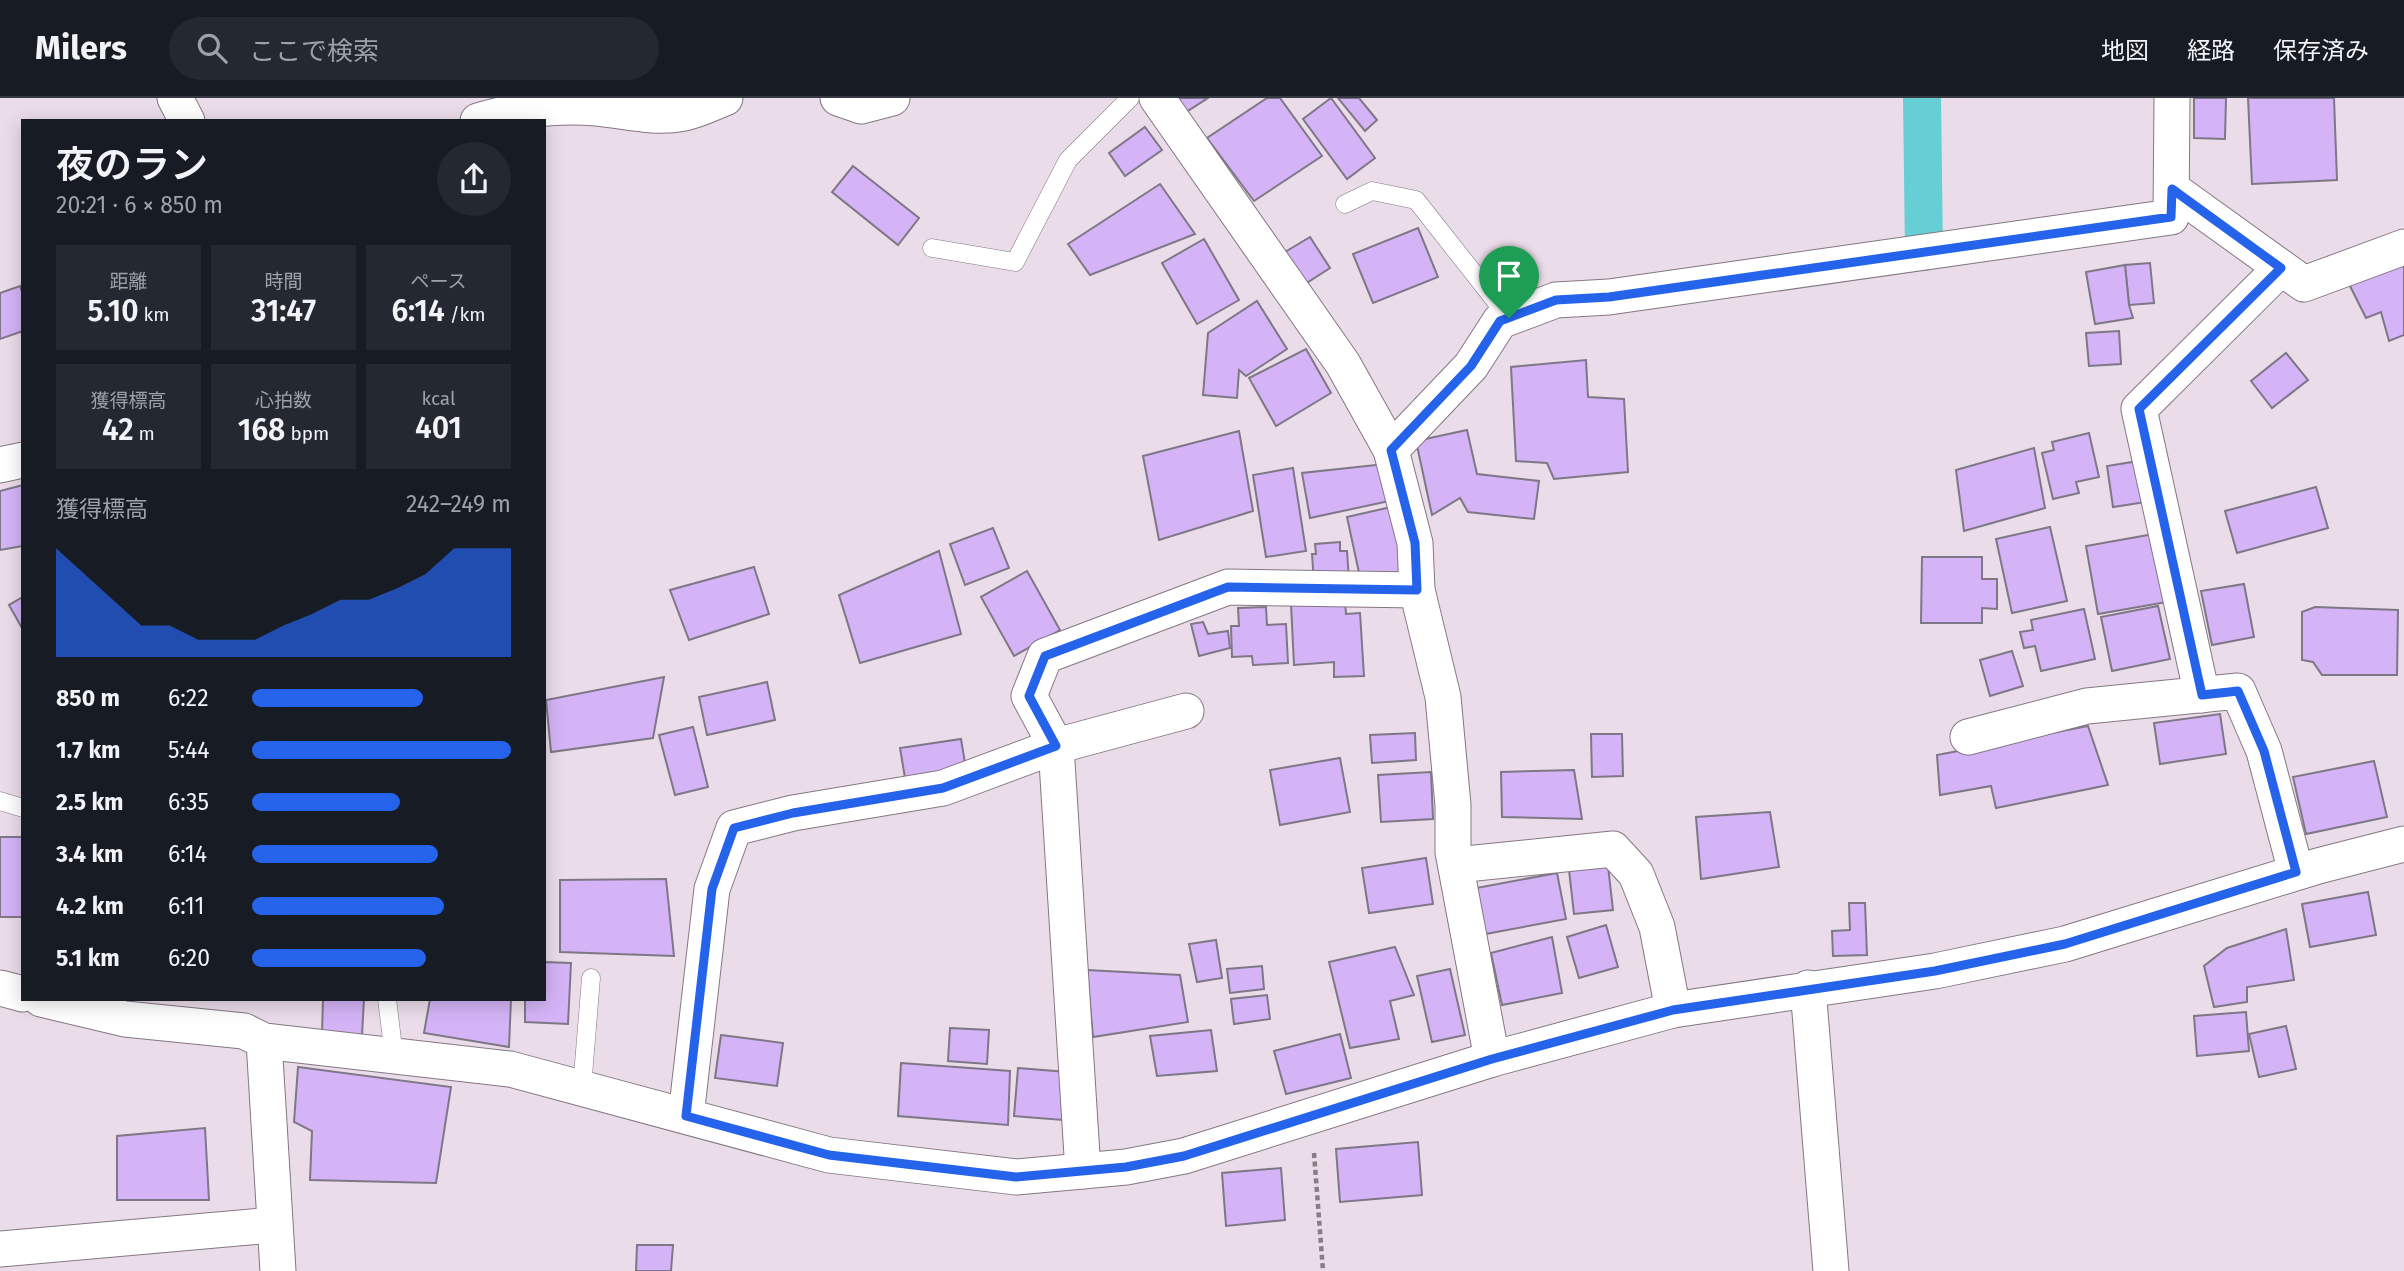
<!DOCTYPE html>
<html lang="ja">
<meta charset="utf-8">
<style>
:root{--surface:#171b24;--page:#242831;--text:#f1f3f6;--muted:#9ea1a6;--line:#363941;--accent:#2563eb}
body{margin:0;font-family:"Fira Sans","Noto Sans JP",sans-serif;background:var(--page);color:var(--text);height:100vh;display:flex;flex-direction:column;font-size:26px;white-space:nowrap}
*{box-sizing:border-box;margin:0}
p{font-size:23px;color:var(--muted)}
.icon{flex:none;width:38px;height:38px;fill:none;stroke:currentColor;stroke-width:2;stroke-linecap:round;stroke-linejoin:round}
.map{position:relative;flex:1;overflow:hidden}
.sheet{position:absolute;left:21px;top:21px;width:525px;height:882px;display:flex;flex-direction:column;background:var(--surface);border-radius:0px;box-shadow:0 4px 18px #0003}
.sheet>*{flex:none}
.pin{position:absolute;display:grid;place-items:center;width:60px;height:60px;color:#fff;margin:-72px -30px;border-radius:50% 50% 50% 0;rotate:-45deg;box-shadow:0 0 7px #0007}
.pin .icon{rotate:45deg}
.round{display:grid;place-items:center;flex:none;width:74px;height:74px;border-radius:37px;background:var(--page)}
.overview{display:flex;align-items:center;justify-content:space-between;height:119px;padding:0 35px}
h1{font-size:38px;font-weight:600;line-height:52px}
.metrics{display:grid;grid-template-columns:repeat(3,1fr);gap:10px;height:119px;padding:7px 35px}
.metrics div{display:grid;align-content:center;border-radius:0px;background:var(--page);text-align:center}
.metrics b{font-size:30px;font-weight:600}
.metrics small{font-size:19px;font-weight:400}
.metrics p{font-size:19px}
.chart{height:196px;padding:14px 35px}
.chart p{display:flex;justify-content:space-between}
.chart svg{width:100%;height:126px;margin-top:7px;fill:var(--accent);opacity:.7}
ul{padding:0 35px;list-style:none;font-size:23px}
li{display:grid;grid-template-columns:112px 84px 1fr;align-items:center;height:52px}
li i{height:18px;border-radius:9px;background:var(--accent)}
header{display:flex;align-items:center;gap:42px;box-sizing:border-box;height:98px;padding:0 35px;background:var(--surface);border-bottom:2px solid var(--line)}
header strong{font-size:33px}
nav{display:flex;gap:38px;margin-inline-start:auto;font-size:24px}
.search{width:490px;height:63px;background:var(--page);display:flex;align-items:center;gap:18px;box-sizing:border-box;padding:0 24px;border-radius:38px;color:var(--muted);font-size:26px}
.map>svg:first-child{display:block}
</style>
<header>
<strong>Milers</strong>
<div class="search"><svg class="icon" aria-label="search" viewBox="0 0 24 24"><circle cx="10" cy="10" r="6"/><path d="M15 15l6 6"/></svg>ここで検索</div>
<nav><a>地図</a><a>経路</a><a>保存済み</a></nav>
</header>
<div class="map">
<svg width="2404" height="1173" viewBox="0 0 2404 1173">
<rect width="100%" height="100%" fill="#ebdce9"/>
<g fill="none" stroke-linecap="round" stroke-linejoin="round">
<polyline stroke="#65cfd5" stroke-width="38" points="1922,0 1924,154"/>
</g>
<g fill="#d4b4f7" stroke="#7e7786" stroke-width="2">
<polygon points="1173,0 1208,0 1183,16"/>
<polygon points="1267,0 1280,0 1322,58 1254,103 1207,40"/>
<polygon points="1331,0 1375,60 1347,81 1303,21"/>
<polygon points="1338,0 1359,0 1377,22 1365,33"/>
<polygon points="2194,0 2226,0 2225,41 2194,40"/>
<polygon points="2248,0 2334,0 2337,82 2252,86"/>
<polygon points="1145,29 1162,52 1125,78 1109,55"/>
<polygon points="853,68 919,120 898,147 832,94"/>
<polygon points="1160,86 1195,136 1090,177 1068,146"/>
<polygon points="1418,130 1438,179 1373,205 1353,156"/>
<polygon points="1310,139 1330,170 1305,186 1285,154"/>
<polygon points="1204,141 1239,202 1197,226 1162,165"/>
<polygon points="2150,165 2154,205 2129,207 2125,167"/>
<polygon points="2404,165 2404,237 2389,243 2381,214 2366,220 2348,184"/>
<polygon points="2125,167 2129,207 2133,220 2095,226 2086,174"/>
<polygon points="20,188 23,197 23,233 0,241 0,195"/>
<polygon points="1257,203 1287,251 1246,278 1239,272 1237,300 1203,297 1208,235"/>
<polygon points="2119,233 2121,266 2089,268 2086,235"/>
<polygon points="1306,251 1331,295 1276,328 1249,280"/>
<polygon points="2286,255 2308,282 2272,310 2251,283"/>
<polygon points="1586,262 1588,299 1624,301 1628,374 1554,381 1547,365 1516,363 1511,269"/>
<polygon points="1467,332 1477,376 1539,383 1534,421 1468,414 1460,400 1432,417 1416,343"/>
<polygon points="1239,333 1253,413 1159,442 1143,358"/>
<polygon points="2089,335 2099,379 2076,384 2079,395 2053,401 2042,355 2054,352 2052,344"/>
<polygon points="2034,350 2045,410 1964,433 1956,372"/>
<polygon points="2139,363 2146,404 2113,409 2107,368"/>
<polygon points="1385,366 1394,402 1310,420 1302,375"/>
<polygon points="1293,370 1306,453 1266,459 1253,377"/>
<polygon points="23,387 23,448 0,452 0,393"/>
<polygon points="2316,389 2328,430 2237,455 2225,413"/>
<polygon points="1391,409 1405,475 1361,484 1347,419"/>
<polygon points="2050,429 2067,503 2012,515 1996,441"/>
<polygon points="993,430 1009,470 965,487 950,446"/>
<polygon points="2154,436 2167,504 2098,516 2086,448"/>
<polygon points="1340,444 1340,453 1347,453 1349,482 1314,485 1312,456 1316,456 1315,446"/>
<polygon points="939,453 961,536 860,565 839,497"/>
<polygon points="1922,459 1982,459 1982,481 1997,481 1997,511 1982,510 1982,525 1921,525"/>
<polygon points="754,469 769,516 689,542 670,492"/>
<polygon points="1027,473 1060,532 1014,558 981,499"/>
<polygon points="2244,486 2254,539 2212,547 2201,493"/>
<polygon points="23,499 23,532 9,507"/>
<polygon points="1345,502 1346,516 1360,515 1364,578 1334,579 1334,564 1294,567 1291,506"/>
<polygon points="2158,508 2170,561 2112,573 2101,519"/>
<polygon points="1266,509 1267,527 1286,526 1288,565 1253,567 1252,558 1232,559 1231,528 1239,528 1238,510"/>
<polygon points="2315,509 2398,512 2397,577 2322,577 2313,564 2302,562 2302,514"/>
<polygon points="2084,511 2095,561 2041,573 2035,548 2024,550 2020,534 2033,532 2031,522"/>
<polygon points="1203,524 1208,536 1228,533 1230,550 1199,558 1191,526"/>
<polygon points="2012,553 2023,588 1990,598 1980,562"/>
<polygon points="664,579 653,640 551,654 546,602"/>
<polygon points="767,584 775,622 707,637 699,599"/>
<polygon points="2220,616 2226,656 2160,666 2154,625"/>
<polygon points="2088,628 2108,687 1996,710 1991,688 1940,697 1937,657"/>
<polygon points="693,629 708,689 675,697 659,637"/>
<polygon points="1415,635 1416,662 1372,665 1370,637"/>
<polygon points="1591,636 1622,636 1623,678 1592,679"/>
<polygon points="961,641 966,671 905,680 900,650"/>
<polygon points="1340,660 1350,714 1280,727 1270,672"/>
<polygon points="2374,663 2387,719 2306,736 2293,679"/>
<polygon points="1574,672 1582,721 1502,719 1501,674"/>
<polygon points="1431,674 1433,721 1381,724 1378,677"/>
<polygon points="1770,714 1779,769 1701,781 1696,719"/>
<rect x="0" y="739" width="23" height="80"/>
<polygon points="1426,760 1433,806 1369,815 1362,770"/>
<polygon points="1608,768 1613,812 1574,816 1569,772"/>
<polygon points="1557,775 1566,821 1480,837 1471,791"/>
<polygon points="666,781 674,858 560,854 560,782"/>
<polygon points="2368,794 2376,837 2310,849 2302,806"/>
<polygon points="1849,805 1865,805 1867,857 1833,858 1832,833 1850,832"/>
<polygon points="1606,827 1618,869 1579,880 1567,839"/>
<polygon points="2286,831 2294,882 2247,889 2247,904 2214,909 2204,868 2227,850"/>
<polygon points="1552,839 1562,895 1502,907 1491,855"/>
<polygon points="1216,842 1222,880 1197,884 1189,846"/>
<polygon points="1395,849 1414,897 1390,903 1399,941 1350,950 1329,864"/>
<polygon points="544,864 571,865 568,926 525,924 525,901 544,901"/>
<polygon points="1262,868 1264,891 1230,895 1227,871"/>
<polygon points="1450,871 1465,937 1432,944 1417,878"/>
<polygon points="1087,872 1180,877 1188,924 1093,939"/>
<polygon points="1267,897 1270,921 1234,926 1231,901"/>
<polygon points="323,901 364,901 362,937 322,935"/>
<polygon points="430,901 511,901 509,949 424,935"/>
<polygon points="2246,914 2249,953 2197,958 2194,918"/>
<polygon points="2286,928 2296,971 2259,979 2249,936"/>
<polygon points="950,930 989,932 987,966 948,963"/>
<polygon points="1211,932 1217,973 1157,978 1150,938"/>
<polygon points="1340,936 1351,980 1286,996 1274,953"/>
<polygon points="721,937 783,945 777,988 715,980"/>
<polygon points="901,965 1010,973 1008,1027 898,1018"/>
<polygon points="298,969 451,989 436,1085 310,1082 312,1033 294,1024"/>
<polygon points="1018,970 1067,974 1063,1022 1014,1018"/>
<polygon points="205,1030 209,1102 117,1102 117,1038"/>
<polygon points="1418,1044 1422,1097 1340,1104 1336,1051"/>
<polygon points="1281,1070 1285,1122 1226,1128 1222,1075"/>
<polygon points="637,1147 673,1147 671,1173 636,1173"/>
</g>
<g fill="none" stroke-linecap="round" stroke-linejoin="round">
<g stroke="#847783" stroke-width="19">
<g id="lane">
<polyline points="1345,106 1372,93 1416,102 1509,220"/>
<polyline points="932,150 1015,164 1068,62 1130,0"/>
<polyline points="0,703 23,710"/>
<polyline points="387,901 394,958"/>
<polyline points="582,990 591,880"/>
</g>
</g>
<g stroke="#847783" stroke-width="37">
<g id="street">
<polyline points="175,0 187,23"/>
<polyline points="838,0 861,8 892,0"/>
<polyline points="1157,0 1343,266 1391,352 1415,445 1417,492 1443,599 1453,707 1453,754 1492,961"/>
<path d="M478,23C517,11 557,7 597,10C627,13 654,21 684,15C698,12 712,5 725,0"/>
<polyline points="2172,91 2304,186 2404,149"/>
<polyline points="1391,352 1471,268 1500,223 1556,202 1609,199 2171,119 2172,0"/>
<polyline points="0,367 23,362"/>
<polyline points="2202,597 2139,311 2281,170"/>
<polyline points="1186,613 1056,648 1029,598 1045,558 1228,489 1417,492"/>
<polyline points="1968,639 2087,608 2238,593 2264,653 2296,774"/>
<polyline points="1456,767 1613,751 1636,776 1657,829 1673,912"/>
<polyline points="0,890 23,896"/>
<polyline points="1808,890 1831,1173"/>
<polyline points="41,901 125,921 244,933 264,943 510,971 829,1057 1016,1079 1126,1069 1184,1058 1492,961 1673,912 1935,873 2065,846 2318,768 2404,746"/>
<polyline points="264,943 278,1173"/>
<polyline points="686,1018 712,791 734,730 793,715 943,690 1056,648 1083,1073"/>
<polyline points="0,1151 273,1127"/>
</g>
</g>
<polyline stroke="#877d86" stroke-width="4.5" stroke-dasharray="5 3.5" stroke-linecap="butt" points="1314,1055 1323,1173"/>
<use href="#lane" stroke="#fff" stroke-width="18"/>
<use href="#street" stroke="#fff" stroke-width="35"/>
</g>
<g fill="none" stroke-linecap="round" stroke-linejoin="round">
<g stroke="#fff" stroke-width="14">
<polygon id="route" points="2172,91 2281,170 2139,311 2202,597 2238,593 2264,653 2296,774 2065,846 1935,873 1673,912 1492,961 1184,1058 1126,1069 1016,1079 829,1057 686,1018 712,791 734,730 793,715 943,690 1056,648 1029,598 1045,558 1228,489 1417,492 1415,445 1391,352 1471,268 1500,223 1556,202 1609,199 2171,119"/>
</g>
<use href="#route" stroke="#2563eb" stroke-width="9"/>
</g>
</svg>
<div class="pin" style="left:1509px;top:220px;background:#1e9e55"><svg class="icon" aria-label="arrive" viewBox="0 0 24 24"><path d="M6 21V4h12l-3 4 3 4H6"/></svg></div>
<section class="sheet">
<div class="overview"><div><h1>夜のラン</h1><p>20:21 · 6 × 850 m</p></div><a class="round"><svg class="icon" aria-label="share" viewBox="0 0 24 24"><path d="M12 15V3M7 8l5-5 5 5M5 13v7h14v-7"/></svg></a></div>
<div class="metrics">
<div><p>距離</p><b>5.10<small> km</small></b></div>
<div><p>時間</p><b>31:47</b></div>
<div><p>ペース</p><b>6:14<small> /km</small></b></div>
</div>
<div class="metrics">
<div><p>獲得標高</p><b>42<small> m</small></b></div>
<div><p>心拍数</p><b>168<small> bpm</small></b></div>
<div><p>kcal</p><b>401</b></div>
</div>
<div class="chart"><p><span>獲得標高</span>242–249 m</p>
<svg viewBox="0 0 160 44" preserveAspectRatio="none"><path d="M0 44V6L10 15L20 24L30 33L40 33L50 38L60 38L70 38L80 33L90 29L100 24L110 24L120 20L130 15L140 6L150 6L160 6V44z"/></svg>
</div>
<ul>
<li><b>850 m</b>6:22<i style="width:66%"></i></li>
<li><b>1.7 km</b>5:44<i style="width:100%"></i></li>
<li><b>2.5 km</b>6:35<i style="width:57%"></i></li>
<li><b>3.4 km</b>6:14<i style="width:72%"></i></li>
<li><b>4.2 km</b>6:11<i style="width:74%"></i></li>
<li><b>5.1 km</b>6:20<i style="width:67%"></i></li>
</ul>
</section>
</div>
